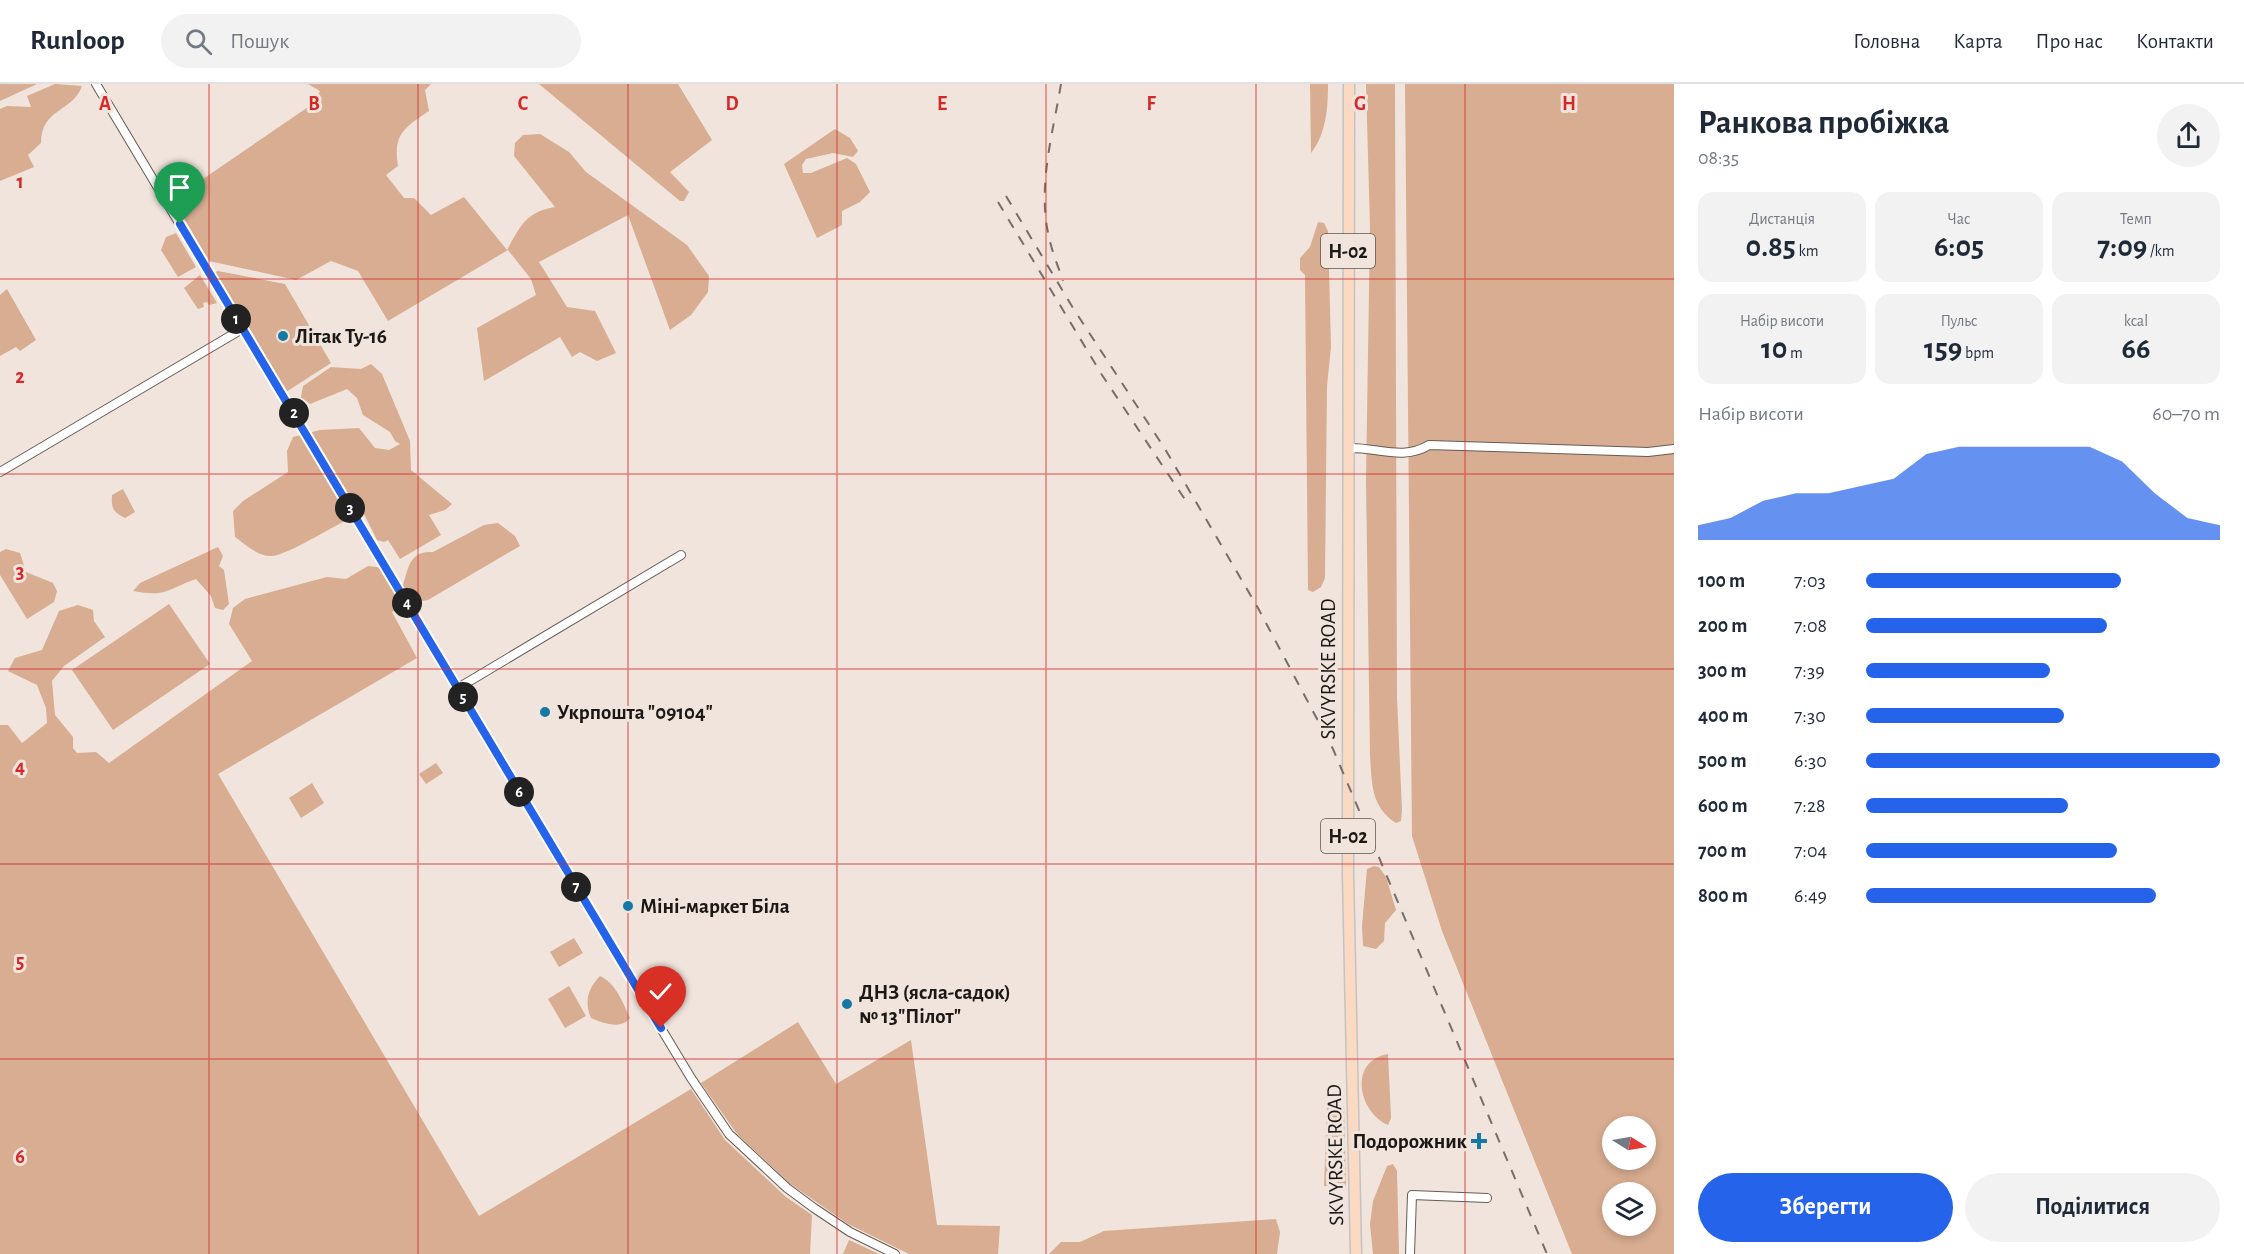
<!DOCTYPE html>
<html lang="uk">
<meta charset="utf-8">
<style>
:root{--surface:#fff;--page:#f2f2f3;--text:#1f2937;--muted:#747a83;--line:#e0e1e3;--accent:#2563eb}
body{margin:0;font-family:"Alegreya Sans",sans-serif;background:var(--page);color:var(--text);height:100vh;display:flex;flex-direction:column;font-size:22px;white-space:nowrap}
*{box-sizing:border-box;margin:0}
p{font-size:20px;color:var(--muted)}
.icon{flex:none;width:33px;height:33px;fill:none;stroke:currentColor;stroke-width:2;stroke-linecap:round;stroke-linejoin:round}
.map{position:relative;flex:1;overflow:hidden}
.side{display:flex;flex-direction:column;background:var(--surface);width:570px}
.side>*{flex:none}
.needle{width:39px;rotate:101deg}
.buttons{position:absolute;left:1602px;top:1032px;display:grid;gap:12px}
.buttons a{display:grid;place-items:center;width:54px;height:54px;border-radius:50%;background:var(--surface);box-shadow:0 3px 9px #0003;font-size:30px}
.pin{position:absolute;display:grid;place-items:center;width:51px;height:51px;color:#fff;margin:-62px -26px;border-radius:50% 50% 50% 0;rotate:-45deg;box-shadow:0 0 6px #0007}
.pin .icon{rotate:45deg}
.km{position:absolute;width:30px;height:30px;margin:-15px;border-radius:50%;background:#222;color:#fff;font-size:16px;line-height:30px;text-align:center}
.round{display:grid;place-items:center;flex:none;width:63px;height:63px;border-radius:32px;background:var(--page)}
.summary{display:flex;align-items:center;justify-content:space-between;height:102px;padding:0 24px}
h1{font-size:33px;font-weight:600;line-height:45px}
.stats{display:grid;grid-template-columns:repeat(3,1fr);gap:9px;height:102px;padding:6px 24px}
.stats div{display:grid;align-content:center;border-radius:15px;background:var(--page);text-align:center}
.stats b{font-size:30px;font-weight:600}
.stats small{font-size:16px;font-weight:400}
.stats p{font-size:16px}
.chart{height:168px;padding:12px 24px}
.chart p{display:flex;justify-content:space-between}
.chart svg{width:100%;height:108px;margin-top:6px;fill:var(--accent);opacity:.7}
.button{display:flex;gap:12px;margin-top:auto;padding:12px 24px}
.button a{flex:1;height:69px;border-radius:36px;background:var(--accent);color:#fff;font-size:24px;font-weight:600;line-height:69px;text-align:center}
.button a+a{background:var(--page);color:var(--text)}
ul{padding:0 24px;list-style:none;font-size:20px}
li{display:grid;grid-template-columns:96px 72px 1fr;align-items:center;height:45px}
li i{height:15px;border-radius:8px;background:var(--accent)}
header{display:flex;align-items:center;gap:36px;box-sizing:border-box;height:84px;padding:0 30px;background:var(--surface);border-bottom:2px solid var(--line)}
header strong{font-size:28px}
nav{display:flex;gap:33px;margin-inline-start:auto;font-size:21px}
.search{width:420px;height:54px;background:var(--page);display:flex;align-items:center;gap:15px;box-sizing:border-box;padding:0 21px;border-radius:33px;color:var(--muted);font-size:22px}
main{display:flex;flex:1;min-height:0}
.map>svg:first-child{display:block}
</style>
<header>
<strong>Runloop</strong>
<div class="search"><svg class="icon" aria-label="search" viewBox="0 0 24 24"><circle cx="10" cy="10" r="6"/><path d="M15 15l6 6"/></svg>Пошук</div>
<nav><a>Головна</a><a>Карта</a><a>Про нас</a><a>Контакти</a></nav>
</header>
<main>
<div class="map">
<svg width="1674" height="1170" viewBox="0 0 1674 1170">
<rect width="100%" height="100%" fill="#f0e4dc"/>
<g fill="#d8ad91" fill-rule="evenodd">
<polygon points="0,0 37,0 0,17"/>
<path d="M55,0L82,2C73,28 41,24 41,59L28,71L34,83L0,97V25L7,22L31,23L27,12Z"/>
<path d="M308,0H431L425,6L429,27C404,44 393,50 398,82L386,91L404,114H414L431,131L464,113L507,166C521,141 526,128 555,123L514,72L515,59L523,51L540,50L569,68L586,88L687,161L709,192L708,208L691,231L670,246L628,131L539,178L567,223L595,227L616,269L597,277L580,268L572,273L560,253L484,297L477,244L536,211L531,195L508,166L388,237L358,187L331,177L296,196L209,177L178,124V112L314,19L320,7Z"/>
<polygon points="539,0 678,0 712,56 670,88 689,108 684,117 680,117"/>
<path d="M1310,0H1328C1328,24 1326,50 1311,69Z"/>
<path d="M1366,0H1395L1397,614L1402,726L1401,737L1396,739C1371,723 1372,700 1370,672L1366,397L1370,143Z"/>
<path d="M1405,0H1674V1170H1572L1442,847L1412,752ZM1612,1042H1646V1076H1612ZM1612,1108H1646V1142H1612Z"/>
<polygon points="835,45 850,54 858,67 853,73 833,69 806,75 802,81 803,89 811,89 847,74 856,80 870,108 860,118 842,127 842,141 817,154 784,80"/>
<polygon points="1318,138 1324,139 1328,147 1331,263 1327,302 1325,494 1321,503 1313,508 1308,506 1305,191 1300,186 1300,174 1310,163"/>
<polygon points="176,149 196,183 178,193 161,166 166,153"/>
<polygon points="218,187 285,200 331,279 286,308 215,188"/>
<polygon points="200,191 217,219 209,221 207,218 203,219 204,223 198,225 184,204"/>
<polygon points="7,205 36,256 20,267 16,263 0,272 0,211"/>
<path d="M371,280L382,290L410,357L411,386L452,420L445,426L429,431L441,451L400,475L388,456L384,458L377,456L363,428C341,437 289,471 272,472C258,473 245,460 235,453L233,427L243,417L288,388L287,367L293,353L320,346L359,344L375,364L389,366L400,360L395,357L390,348L363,331L357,314L347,305L310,320L301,313L303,302L331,283L361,285Z"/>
<path d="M123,405L135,428L125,434C113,428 111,424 112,411Z"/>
<path d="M498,439L515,452L520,462L428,516L407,519L392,528L417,574L218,690L479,1132L691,1005L725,1056L786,1113L812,1131L810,1170H0V641H8L22,659L47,639L46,624L37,601L8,587L15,574L42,566L59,527L78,521L93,526L94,537L105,553L64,582L52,597L55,631L73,653V664L77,669L96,668L109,679L252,577L229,540L233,524L245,515L327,493L346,495L368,482L385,484L400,508C409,491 405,466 433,468L484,441Z"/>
<path d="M218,463L223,472L219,482L224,486L229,520L223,526L215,524L211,512L196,495C165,506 168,513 133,507L140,499Z"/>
<polygon points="6,465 20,469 26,488 53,499 57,507 54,518 27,535 0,491 0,468"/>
<polygon points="169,520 210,580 113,646 72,586"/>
<polygon points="436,679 443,689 426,700 419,690"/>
<polygon points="312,699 324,719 301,734 289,714"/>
<polygon points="1374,782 1379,783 1386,793 1396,826 1385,839 1384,857 1376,865 1363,862 1362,842 1367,785"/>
<polygon points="574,854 583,869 559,883 550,868"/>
<path d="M600,892C616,899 623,919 630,934C621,946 603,939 591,934C584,918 588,904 600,892Z"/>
<polygon points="569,902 586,932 565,944 548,915"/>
<polygon points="798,938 836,1000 911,956 937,1141 1000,1142 998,1170 909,1170 848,1140 789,1099 737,1050 701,999"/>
<path d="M1388,970L1391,1034L1388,1041C1358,1028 1348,977 1388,970Z"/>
<polygon points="1327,1022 1344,1022 1346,1102 1324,1102"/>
<polygon points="1393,1080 1397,1087 1399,1170 1373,1170 1370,1140 1373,1117 1387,1082"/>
<polygon points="1276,1135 1280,1148 1277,1170 1049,1170 1061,1158 1080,1158 1104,1147"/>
<polygon points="849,1156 879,1170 843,1170"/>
</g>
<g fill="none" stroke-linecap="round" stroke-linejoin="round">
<g stroke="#655b54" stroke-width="10">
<g id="minor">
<polyline points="96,0 592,830 691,994 729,1050 787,1104 814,1124 850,1148 895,1170"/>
<path d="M1348,364C1377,363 1403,377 1429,361L1648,368L1674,365"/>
<polyline points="0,388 242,245"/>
<polyline points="458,604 681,471"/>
<polyline points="1410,1170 1412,1111 1487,1114"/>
</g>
</g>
<g stroke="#c4c3c2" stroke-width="13">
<polyline id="major" points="1349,0 1348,790 1356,1170"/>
</g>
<use href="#minor" stroke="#fff" stroke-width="8"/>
<use href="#major" stroke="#fbdac4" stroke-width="10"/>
<g stroke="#766f69" stroke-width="2" stroke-dasharray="10 10" stroke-linecap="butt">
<path d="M1061,0C1053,49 1037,103 1049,153C1052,168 1058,182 1063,197"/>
<polyline points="1006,112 1073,224 1165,365 1258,524 1333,665 1547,1170"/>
<polyline points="998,118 1102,291 1188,420"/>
</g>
</g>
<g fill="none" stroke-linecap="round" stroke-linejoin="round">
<g stroke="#fff" stroke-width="12">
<polyline id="route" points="180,140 661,944"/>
</g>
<use href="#route" stroke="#2563eb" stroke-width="8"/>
</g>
<path fill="none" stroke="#d62828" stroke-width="1.5" stroke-opacity="0.55" d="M209,0V1170M418,0V1170M628,0V1170M837,0V1170M1046,0V1170M1256,0V1170M1465,0V1170M0,195H1674M0,390H1674M0,585H1674M0,780H1674M0,975H1674"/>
<g fill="#1678a4" stroke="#f0e4dc" stroke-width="2">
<circle cx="283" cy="252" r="6"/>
<circle cx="545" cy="628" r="6"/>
<circle cx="628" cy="822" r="6"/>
<circle cx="847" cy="920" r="6"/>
<path d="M1476 1048h6v6h6v6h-6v6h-6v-6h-6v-6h6z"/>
</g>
<g text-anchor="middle" stroke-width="6" stroke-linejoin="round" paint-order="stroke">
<g fill="#f0e4dc" stroke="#5c5551" stroke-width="1.5">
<rect x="1321" y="150" width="54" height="34" rx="4.5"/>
<rect x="1321" y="735" width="54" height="34" rx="4.5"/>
</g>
<g font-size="20" font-weight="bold" fill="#1c1815">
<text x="1348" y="174">Н-02</text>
<text x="1348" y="759">Н-02</text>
</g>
<g font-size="21" font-weight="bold" fill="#1c1815" stroke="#f0e4dc" text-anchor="start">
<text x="295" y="259">Літак Ту-16</text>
<text x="557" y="635">Укрпошта "09104"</text>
<text x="640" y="829">Міні-маркет Біла</text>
<text x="859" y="915">ДНЗ (ясла-садок)<tspan x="859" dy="24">№ 13"Пілот"</tspan></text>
<text x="1467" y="1064" text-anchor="end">Подорожник</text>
</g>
<g font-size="21" fill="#1c1815" stroke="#f0e4dc">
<text transform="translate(1328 585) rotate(-90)" y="7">SKVYRSKE ROAD</text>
<text transform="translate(1335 1071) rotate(-91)" y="7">SKVYRSKE ROAD</text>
</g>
</g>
<g font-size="20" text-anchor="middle" font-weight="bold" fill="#d62828" stroke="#f0e4dc" stroke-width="6" stroke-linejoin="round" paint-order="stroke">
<text x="105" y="26">A</text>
<text x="314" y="26">B</text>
<text x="523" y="26">C</text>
<text x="732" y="26">D</text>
<text x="942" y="26">E</text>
<text x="1151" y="26">F</text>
<text x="1360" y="26">G</text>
<text x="1569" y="26">H</text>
<text x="20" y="104">1</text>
<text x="20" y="299">2</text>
<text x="20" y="494">3</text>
<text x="20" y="689">4</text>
<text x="20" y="884">5</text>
<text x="20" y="1079">6</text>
</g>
</svg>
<div class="buttons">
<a><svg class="needle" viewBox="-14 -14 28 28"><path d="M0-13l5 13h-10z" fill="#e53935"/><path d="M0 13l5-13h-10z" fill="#747a83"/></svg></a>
<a><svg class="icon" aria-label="layers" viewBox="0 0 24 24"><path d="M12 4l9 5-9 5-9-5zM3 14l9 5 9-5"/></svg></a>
</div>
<div class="pin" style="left:180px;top:140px;background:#1e9e55"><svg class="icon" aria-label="arrive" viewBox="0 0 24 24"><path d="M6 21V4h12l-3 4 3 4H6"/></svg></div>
<div class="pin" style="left:661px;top:944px;background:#d93025"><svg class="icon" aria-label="check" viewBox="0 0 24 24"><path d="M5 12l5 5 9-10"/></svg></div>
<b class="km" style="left:236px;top:235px">1</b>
<b class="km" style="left:294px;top:329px">2</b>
<b class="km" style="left:350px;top:424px">3</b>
<b class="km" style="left:407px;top:519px">4</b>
<b class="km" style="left:463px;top:613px">5</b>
<b class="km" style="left:519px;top:708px">6</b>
<b class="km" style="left:576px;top:803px">7</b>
</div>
<section class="side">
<div class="summary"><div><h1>Ранкова пробіжка</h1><p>08:35</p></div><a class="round"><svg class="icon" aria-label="share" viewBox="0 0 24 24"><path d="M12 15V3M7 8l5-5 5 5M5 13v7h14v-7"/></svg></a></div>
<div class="stats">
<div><p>Дистанція</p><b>0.85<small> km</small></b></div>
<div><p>Час</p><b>6:05</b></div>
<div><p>Темп</p><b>7:09<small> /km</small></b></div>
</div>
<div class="stats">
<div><p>Набір висоти</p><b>10<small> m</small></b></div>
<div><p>Пульс</p><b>159<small> bpm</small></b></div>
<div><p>kcal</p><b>66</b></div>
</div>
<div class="chart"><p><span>Набір висоти</span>60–70 m</p>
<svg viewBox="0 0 160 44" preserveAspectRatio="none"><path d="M0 44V38L10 35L20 28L30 25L40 25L50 22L60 19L70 9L80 6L90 6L100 6L110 6L120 6L130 12L140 25L150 35L160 38V44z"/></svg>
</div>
<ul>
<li><b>100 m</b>7:03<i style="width:72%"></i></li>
<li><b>200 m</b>7:08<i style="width:68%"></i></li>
<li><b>300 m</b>7:39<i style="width:52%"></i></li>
<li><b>400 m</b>7:30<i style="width:56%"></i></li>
<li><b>500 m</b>6:30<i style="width:100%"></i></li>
<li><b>600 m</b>7:28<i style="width:57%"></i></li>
<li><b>700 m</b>7:04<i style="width:71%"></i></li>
<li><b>800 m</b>6:49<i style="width:82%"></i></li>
</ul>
<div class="button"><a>Зберегти</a><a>Поділитися</a></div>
</section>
</main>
